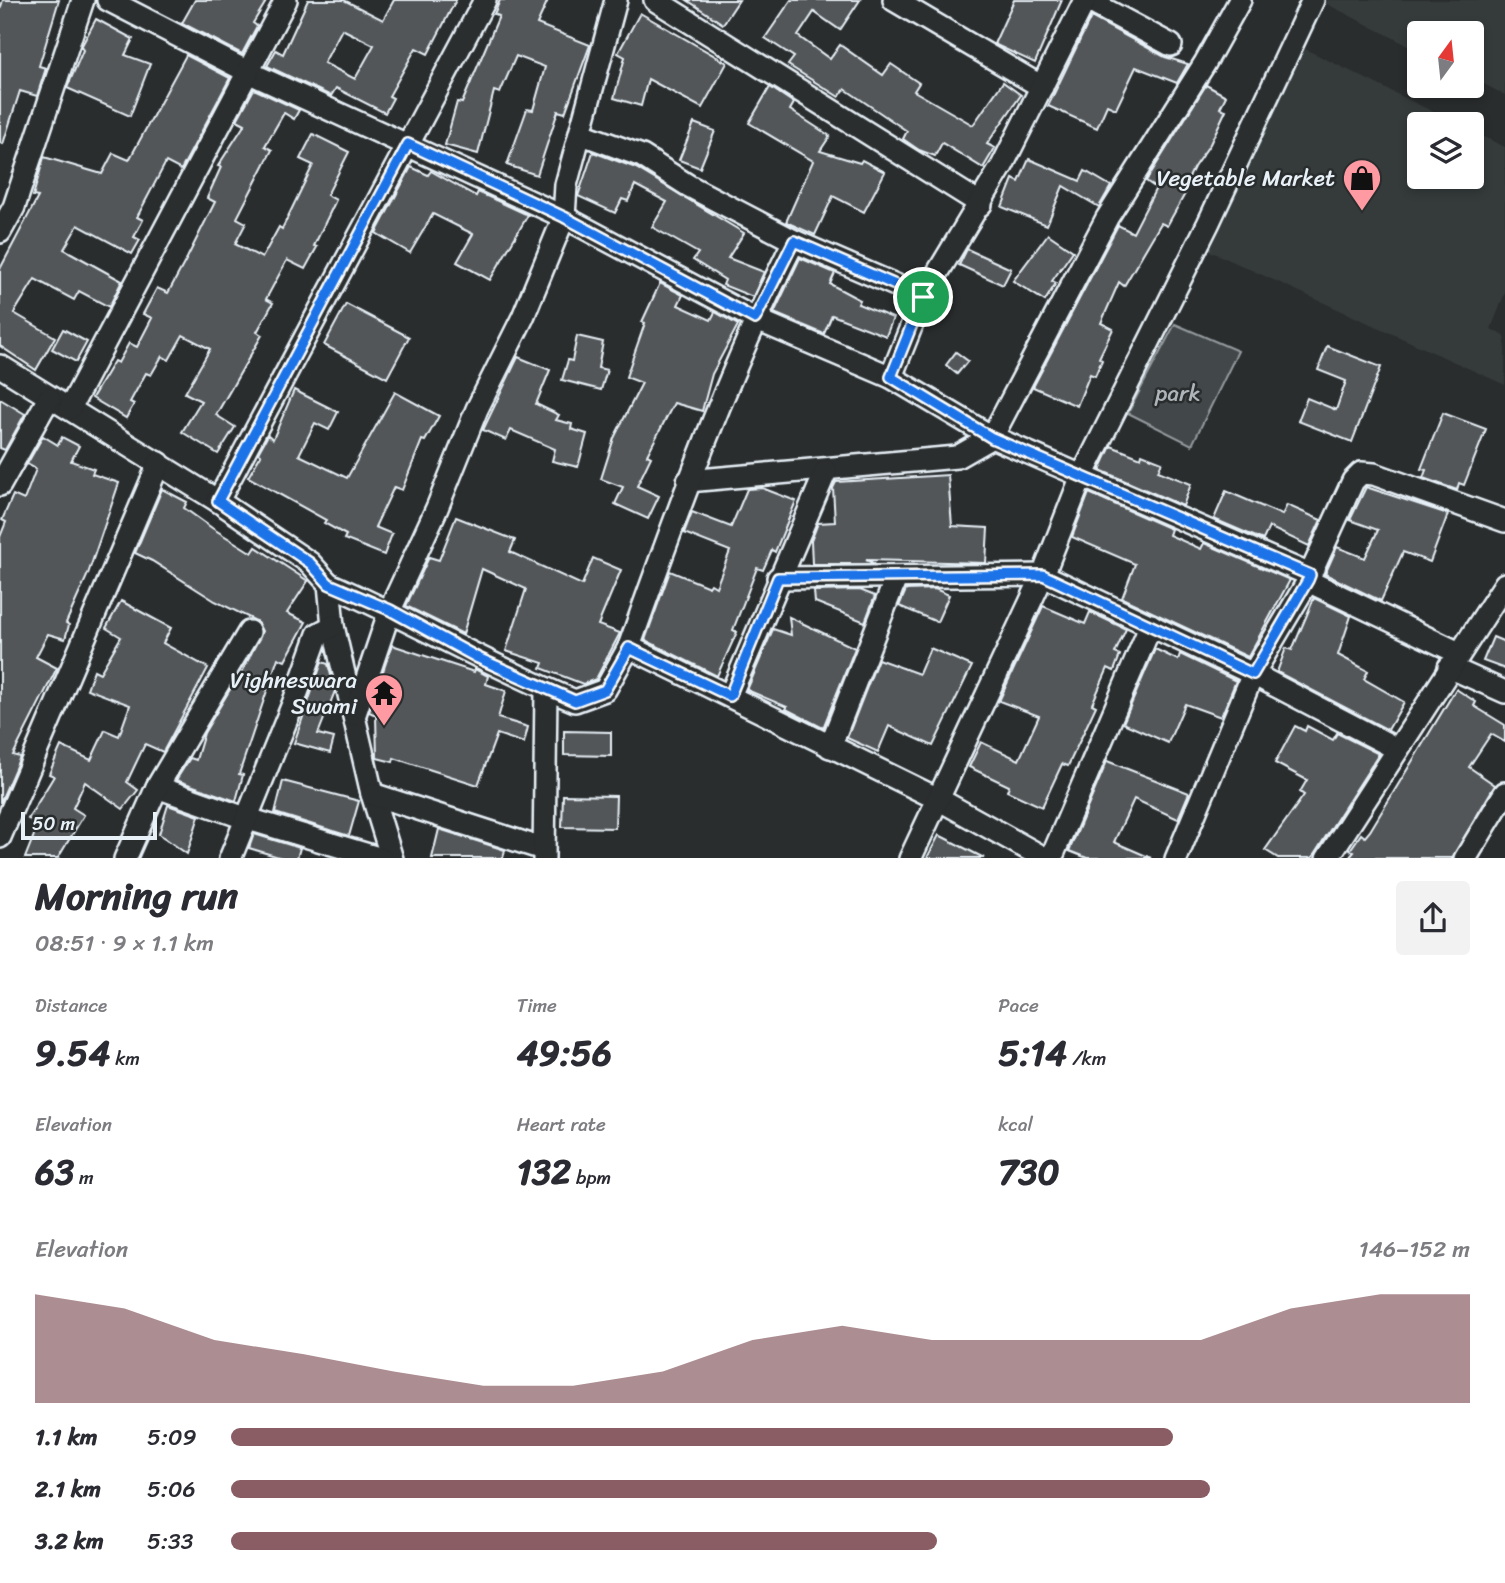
<!DOCTYPE html>
<meta charset="utf-8">
<style>
:root{--surface:#fff;--page:#f2f2f3;--text:#2b2b33;--muted:#7c7c81;--accent:#8a5d65}
body{margin:0;font-family:Sriracha,sans-serif;background:var(--page);color:var(--text);height:100vh;display:flex;flex-direction:column;font-size:26px;white-space:nowrap}
*{box-sizing:border-box;margin:0}
p{font-size:23px;color:var(--muted)}
.icon{flex:none;width:38px;height:38px;fill:none;stroke:currentColor;stroke-width:2;stroke-linecap:round;stroke-linejoin:round}
.map{position:relative;height:858px;overflow:hidden}
.panel{display:flex;flex-direction:column;background:var(--surface);flex:1}
.panel>*{flex:none}
.needle{width:46px;rotate:15deg}
.controls{position:absolute;left:1407px;top:21px;display:grid;gap:14px}
.controls a{display:grid;place-items:center;width:77px;height:77px;border-radius:7px;background:var(--surface);box-shadow:0 4px 10px #0003;font-size:35px}
.scale{position:absolute;left:21px;bottom:18px;width:136px;box-sizing:border-box;padding-left:7px;border:4px solid #e8f1f8;border-top:0;font-size:19px;line-height:24px;white-space:nowrap;color:#e8f1f8;-webkit-text-stroke:5px #2a2d2e;paint-order:stroke}
.pin{position:absolute;display:grid;place-items:center;width:60px;height:60px;color:#fff;margin:-30px;border:4px solid #fff;border-radius:50%;box-shadow:0 2px 7px #0007}
.round{display:grid;place-items:center;flex:none;width:74px;height:74px;border-radius:7px;background:var(--page)}
.headline{display:flex;align-items:center;justify-content:space-between;height:119px;padding:0 35px}
h1{font-size:38px;font-weight:800;line-height:52px}
.figures{display:grid;grid-template-columns:repeat(3,1fr);gap:10px;height:119px;padding:7px 35px}
.figures div{display:grid;align-content:center}
.figures b{font-size:35px;font-weight:800}
.figures small{font-size:19px;font-weight:400}
.figures p{font-size:19px}
.chart{height:196px;padding:14px 35px}
.chart p{display:flex;justify-content:space-between}
.chart svg{width:100%;height:126px;margin-top:7px;fill:var(--accent);opacity:.7}
ul{padding:0 35px;list-style:none;font-size:23px}
li{display:grid;grid-template-columns:112px 84px 1fr;align-items:center;height:52px}
li i{height:18px;border-radius:9px;background:var(--accent)}
.map>svg:first-child{display:block}
</style>
<div class="map">
<svg width="1505" height="859" viewBox="0 0 1505 859">
<rect width="100%" height="100%" fill="#2a2d2e"/>
<filter id="ink" filterUnits="userSpaceOnUse"><feTurbulence type="fractalNoise" baseFrequency=".0143" numOctaves="2"/><feDisplacementMap in="SourceGraphic" scale="14" xChannelSelector="R" yChannelSelector="G"/><feConvolveMatrix kernelMatrix="1 2 1 2 8 2 1 2 1" color-interpolation-filters="sRGB"/></filter>
<g filter="url(#ink)">
<g fill="#363a3b">
<polygon points="1327,0 1505,0 1505,95 1472,78 1472,33 1419,33 1419,51 1325,3"/>
<polygon points="1299,46 1458,124 1419,124 1419,177 1472,177 1472,131 1505,147 1505,293 1491,329 1505,336 1505,385 1203,248"/>
</g>
<polygon fill="#424648" stroke="#959ca0" stroke-width="2" points="1175,324 1238,351 1192,445 1128,413"/>
<g fill="#535759" stroke="#e8f1f8" stroke-width="2" fill-rule="evenodd">
<polygon points="3,0 59,0 39,66 46,68 37,96 20,91 3,144 0,143 0,10"/>
<polygon points="195,0 267,0 253,23 257,26 242,54 182,23"/>
<path d="M308,0H344L383,20L394,0H456L428,54L416,48L389,96L393,98L385,113L336,88L331,96L267,66L276,50L283,54ZM342,29L374,45L355,79L324,63Z"/>
<polygon points="500,0 548,0 537,24 590,45 565,113 558,111 537,175 507,165 527,109 533,110 545,67 516,56 500,93 494,91 478,154 445,145 457,102 462,103 499,16 494,14"/>
<polygon points="687,0 739,0 723,24"/>
<polygon points="791,0 860,0 840,30 814,12 798,36 830,59 840,45 883,75 891,64 919,83 914,91 973,125 1003,82 1021,95 987,144 995,148 983,168 942,143 935,156 919,150 903,139 907,131 845,89 839,97 788,65 794,57 765,38"/>
<polygon points="1014,0 1062,0 1035,63 994,44"/>
<polygon points="640,13 727,63 702,108 648,79 641,106 614,98 625,57 618,53"/>
<polygon points="1091,17 1165,57 1188,64 1177,83 1136,67 1116,109 1107,105 1097,128 1048,106"/>
<polygon points="96,19 133,39 125,55 150,64 130,116 67,88 83,50 81,47"/>
<polygon points="186,55 230,78 181,170 166,162 137,217 143,220 134,237 140,240 132,254 78,225 64,249 122,281 109,307 79,291 74,300 35,279 14,313 55,337 36,370 0,346 0,269 38,197 33,196 44,157 102,174 113,153 129,160"/>
<polygon points="1206,85 1226,96 1220,108 1226,110 1210,144 1194,167 1183,190 1186,192 1167,226 1161,223 1124,286 1119,282 1101,323 1113,329 1099,358 1102,360 1095,376 1090,374 1077,406 1033,387 1118,225 1133,233 1156,188 1146,181"/>
<polygon points="770,87 794,103 790,110 830,136 820,151 860,163 862,160 885,172 864,212 833,196 815,235 786,222 813,161 749,123"/>
<polygon points="254,89 299,110 294,119 284,113 265,146 272,150 237,218 246,223 235,244 262,258 279,227 282,229 313,165 300,159 313,134 349,152 327,195 336,200 314,246 317,247 305,269 287,260 266,299 273,303 257,332 262,335 216,415 235,427 218,454 182,432 201,401 185,393 210,349 183,335 169,360 162,356 151,375 146,373 130,402 134,404 126,418 92,398 114,361 118,363 129,343 137,347 152,318 143,314 157,288 168,293 187,258 215,202 207,198 221,167 218,166 245,124 237,120"/>
<polygon points="694,123 715,131 700,168 679,160"/>
<polygon points="593,152 636,168 744,233 728,258 764,272 753,297 723,285 725,280 693,260 698,253 652,227 667,202 635,185 628,201 622,199 615,213 578,196"/>
<polygon points="1029,159 1080,181 1085,171 1111,186 1099,207 1063,186 1047,225 1002,207 1013,179 1019,182"/>
<polygon points="411,167 428,175 431,171 476,196 478,192 528,215 490,280 457,262 473,234 433,214 410,253 376,233"/>
<polygon points="1048,234 1073,251 1052,281 1056,283 1045,301 1013,281"/>
<polygon points="967,249 1011,269 1003,285 959,265"/>
<polygon points="800,258 835,273 830,284 860,300 858,304 893,318 886,336 832,315 824,334 774,313"/>
<polygon points="660,283 683,295 678,305 711,320 715,312 738,325 712,374 702,411 674,403 647,455 651,457 637,486 659,496 648,519 615,504 623,487 601,479 614,438 642,383 626,377 645,323 642,322"/>
<polygon points="346,304 409,337 387,378 324,345"/>
<polygon points="63,329 87,342 76,362 52,349"/>
<polygon points="577,336 603,342 598,368 607,370 601,390 562,380 568,360 572,361"/>
<polygon points="1327,346 1381,367 1352,442 1298,421 1307,398 1336,410 1346,381 1318,370"/>
<polygon points="956,352 968,361 957,374 946,365"/>
<polygon points="518,357 550,370 536,404 559,415 556,420 572,424 571,429 587,434 578,467 552,461 555,449 511,430 506,440 483,430"/>
<polygon points="294,390 338,412 329,430 315,423 299,455 347,478 395,392 439,416 425,441 422,440 402,490 394,487 375,527 392,534 384,555 344,539 346,535 324,523 326,520 248,477 261,455 258,453 268,435 273,439"/>
<polygon points="0,399 25,414 5,450 0,448"/>
<polygon points="1443,413 1486,429 1464,485 1459,483 1457,490 1423,478 1426,470 1421,469"/>
<polygon points="43,436 58,445 62,437 79,446 71,461 94,469 92,474 119,483 88,574 66,623 69,625 65,639 48,634 36,657 57,668 13,755 20,757 0,803 0,537 6,522 2,520 13,495 24,500 36,469 27,464"/>
<polygon points="1111,446 1141,458 1142,454 1162,462 1158,471 1191,484 1183,506 1100,470"/>
<polygon points="948,475 952,526 988,528 986,563 866,560 875,564 812,564 811,541 818,523 835,522 833,488 836,482"/>
<polygon points="1366,487 1448,514 1430,562 1403,552 1381,601 1325,574 1337,547 1365,558 1378,530 1350,520"/>
<polygon points="762,488 796,501 775,552 772,550 763,570 757,568 733,630 737,632 717,676 645,640 670,571 709,587 711,584 716,587 730,551 684,533 692,512 731,527 747,489"/>
<polygon points="162,489 187,502 184,508 212,528 252,553 256,547 308,581 287,613 306,622 285,661 278,658 239,774 243,775 236,801 176,780 190,758 196,760 204,733 232,686 235,687 262,631 256,621 215,601 152,561 135,553"/>
<polygon points="1226,491 1282,515 1287,505 1321,520 1309,546 1269,527 1263,540 1214,519"/>
<polygon points="1089,493 1171,529 1169,535 1201,549 1204,543 1290,580 1248,657 1122,598 1135,564 1072,537"/>
<polygon points="456,517 515,540 510,552 582,585 593,558 621,570 598,625 620,633 596,679 583,684 541,668 543,663 506,651 526,589 482,569 463,634 406,606 429,557 439,560"/>
<polygon points="935,589 949,595 937,622 899,606 906,590"/>
<polygon points="860,590 875,596 865,622 815,602 814,591"/>
<polygon points="1314,598 1351,616 1338,655 1368,671 1364,679 1404,702 1388,730 1277,672 1286,648 1292,650"/>
<polygon points="121,601 171,628 163,643 208,668 163,752 145,744 127,782 138,790 123,809 85,782 73,808 84,815 58,858 25,858 38,825 28,819 54,776 49,774 61,746 91,760 105,730 119,736 130,705 87,689 94,670 100,673 121,637 106,628"/>
<polygon points="1043,606 1085,624 1090,612 1126,629 1115,653 1120,655 1114,671 1108,668 1092,704 1096,706 1068,766 1062,764 1042,807 1007,791 1009,786 969,767 981,742 1019,760 1039,716 999,701"/>
<polygon points="789,617 855,648 823,728 786,709 787,707 747,690 773,629 791,635"/>
<polygon points="1493,637 1505,642 1505,669 1483,661"/>
<polygon points="392,645 474,672 475,669 488,676 486,684 506,691 498,718 528,727 524,743 497,734 478,785 394,758 393,762 377,758 376,715 369,712"/>
<polygon points="930,648 972,666 933,746 889,726 878,752 847,738 878,659 919,674"/>
<polygon points="1155,649 1178,660 1180,654 1236,681 1221,717 1185,704 1168,743 1123,723"/>
<polygon points="322,662 328,664 332,679 329,688 335,691 318,734 334,738 330,753 294,743"/>
<polygon points="1456,689 1476,702 1474,706 1505,725 1505,742 1491,734 1469,767 1495,785 1452,858 1349,858 1354,852 1350,850 1361,834 1365,837 1370,831"/>
<polygon points="1295,726 1305,731 1307,726 1333,740 1337,733 1379,754 1312,858 1278,858 1265,850 1304,795 1300,792 1307,780 1275,763"/>
<polygon points="564,731 611,732 611,756 564,755"/>
<polygon points="1107,761 1189,793 1178,819 1134,799 1114,842 1151,858 1087,858 1069,851"/>
<polygon points="283,781 359,801 349,836 275,813"/>
<polygon points="563,795 616,796 615,828 562,827"/>
<polygon points="168,805 199,816 187,854 159,834"/>
<polygon points="439,829 505,850 503,858 432,858"/>
<polygon points="254,834 300,848 297,858 282,858 249,848"/>
<polygon points="939,835 984,858 927,858"/>
</g>
<g fill="none" stroke-linecap="round" stroke-linejoin="round">
<g stroke="#e8f1f8" stroke-width="26">
<g id="minor">
<polyline points="108,0 250,73 564,217 755,319 891,377 992,437 1107,218 1205,63 1240,0"/>
<polyline points="655,0 981,204"/>
<polyline points="894,0 1042,87"/>
<polyline points="1087,0 1171,45"/>
<polyline points="582,134 642,156 689,186 794,241 923,297"/>
<polyline points="0,232 14,207 83,0"/>
<polyline points="0,366 218,501 310,563 329,584 333,626 372,794 392,859"/>
<polyline points="891,377 923,297 1002,166 1085,0"/>
<polyline points="70,408 286,0"/>
<polyline points="688,481 957,457 992,437 1310,575 1308,581 1459,653"/>
<polyline points="0,485 49,398"/>
<polyline points="218,501 485,0"/>
<polyline points="1310,575 1353,481 1361,473 1374,474 1505,521"/>
<polyline points="778,578 1043,575 1253,674 1397,749"/>
<path d="M329,584C412,620 490,666 575,701L605,690L629,647L940,800L1046,859"/>
<path d="M629,647C678,509 728,372 794,241"/>
<polyline points="1449,667 1505,692"/>
<polyline points="730,696 826,471"/>
<polyline points="355,714 390,610 437,508 477,409 523,317 564,217 566,185 616,0"/>
<polyline points="830,747 896,578"/>
<polyline points="157,787 245,818 382,859"/>
<polyline points="372,794 543,849"/>
<polyline points="0,837 159,463"/>
<polyline points="125,859 157,787 249,632"/>
<polyline points="230,859 293,704 318,634 333,626"/>
<polyline points="544,859 546,689"/>
<polyline points="910,859 1043,575 1081,478 1208,224 1313,0"/>
<polyline points="1051,859 1151,625"/>
<polyline points="1176,859 1253,674 1308,581"/>
<polyline points="1327,859 1505,584"/>
<polyline points="1465,859 1505,793"/>
</g>
</g>
<use href="#minor" stroke="#2a2d2e" stroke-width="21"/>
</g>
</g>
<g fill="none" stroke-linecap="round" stroke-linejoin="round" filter="url(#ink)">
<g stroke="#fff" stroke-width="14">
<polygon id="route" points="408,144 564,217 755,319 794,241 923,297 891,377 992,438 1310,575 1308,580 1253,674 1043,575 778,578 730,696 629,648 605,690 575,701 478,658 390,610 329,584 310,563 218,501"/>
</g>
<use href="#route" stroke="#1a73e8" stroke-width="9"/>
</g>
<defs>
<g id="shop-pin" transform="scale(2.0125)"><path d="M0 17L-7.5 6A9.5 9.5 0 1 1 7.5 6Z" fill="#ff9aa2" stroke="#2a2d2e"/><path d="M-5-2.5h2.3a2.7 3.5 0 0 1 5.4 0H5L5.5 6h-11ZM-1.5-2.5h3a1.5 2.3 0 0 0-3 0Z" fill="#111"/></g>
<g id="temple-pin" transform="scale(2.0125)"><path d="M0 17L-7.5 6A9.5 9.5 0 1 1 7.5 6Z" fill="#ff9aa2" stroke="#2a2d2e"/><path d="M0-6L5-2H3V0L6.5 2.5H4V6H1.5V3h-3V6H-4V2.5H-6.5L-3 0V-2H-5Z" fill="#111"/></g>
</defs>
<g fill-rule="evenodd">
<use href="#shop-pin" x="1362" y="178"/>
<use href="#temple-pin" x="384" y="693"/>
</g>
<g text-anchor="middle" stroke-width="5" stroke-linejoin="round" paint-order="stroke">
<g font-size="23" fill="#e8f1f8" stroke="#2a2d2e" text-anchor="end">
<text x="1335" y="186">Vegetable Market</text>
<text x="357" y="688">Vighneswara<tspan x="357" dy="26">Swami</tspan></text>
</g>
<g font-size="23" fill="#aeb5ba" stroke="#2a2d2e">
<text x="1178" y="401">park</text>
</g>
</g>
</svg>
<div class="controls">
<a><svg class="needle" viewBox="-14 -14 28 28"><path d="M0-13l5 13h-10z" fill="#e53935"/><path d="M0 13l5-13h-10z" fill="#7c7c81"/></svg></a>
<a><svg class="icon" aria-label="layers" viewBox="0 0 24 24"><path d="M12 4l9 5-9 5-9-5zM3 14l9 5 9-5"/></svg></a>
</div>
<div class="scale">50 m</div>
<div class="pin" style="left:923px;top:297px;background:#1e9e55"><svg class="icon" aria-label="arrive" viewBox="0 0 24 24"><path d="M6 21V4h12l-3 4 3 4H6"/></svg></div>
</div>
<section class="panel">
<div class="headline"><div><h1>Morning run</h1><p>08:51 · 9 × 1.1 km</p></div><a class="round"><svg class="icon" aria-label="share" viewBox="0 0 24 24"><path d="M12 15V3M7 8l5-5 5 5M5 13v7h14v-7"/></svg></a></div>
<div class="figures">
<div><p>Distance</p><b>9.54<small> km</small></b></div>
<div><p>Time</p><b>49:56</b></div>
<div><p>Pace</p><b>5:14<small> /km</small></b></div>
</div>
<div class="figures">
<div><p>Elevation</p><b>63<small> m</small></b></div>
<div><p>Heart rate</p><b>132<small> bpm</small></b></div>
<div><p>kcal</p><b>730</b></div>
</div>
<div class="chart"><p><span>Elevation</span>146–152 m</p>
<svg viewBox="0 0 160 44" preserveAspectRatio="none"><path d="M0 44V6L10 11L20 22L30 27L40 33L50 38L60 38L70 33L80 22L90 17L100 22L110 22L120 22L130 22L140 11L150 6L160 6V44z"/></svg>
</div>
<ul>
<li><b>1.1 km</b>5:09<i style="width:76%"></i></li>
<li><b>2.1 km</b>5:06<i style="width:79%"></i></li>
<li><b>3.2 km</b>5:33<i style="width:57%"></i></li>
</ul>
</section>
